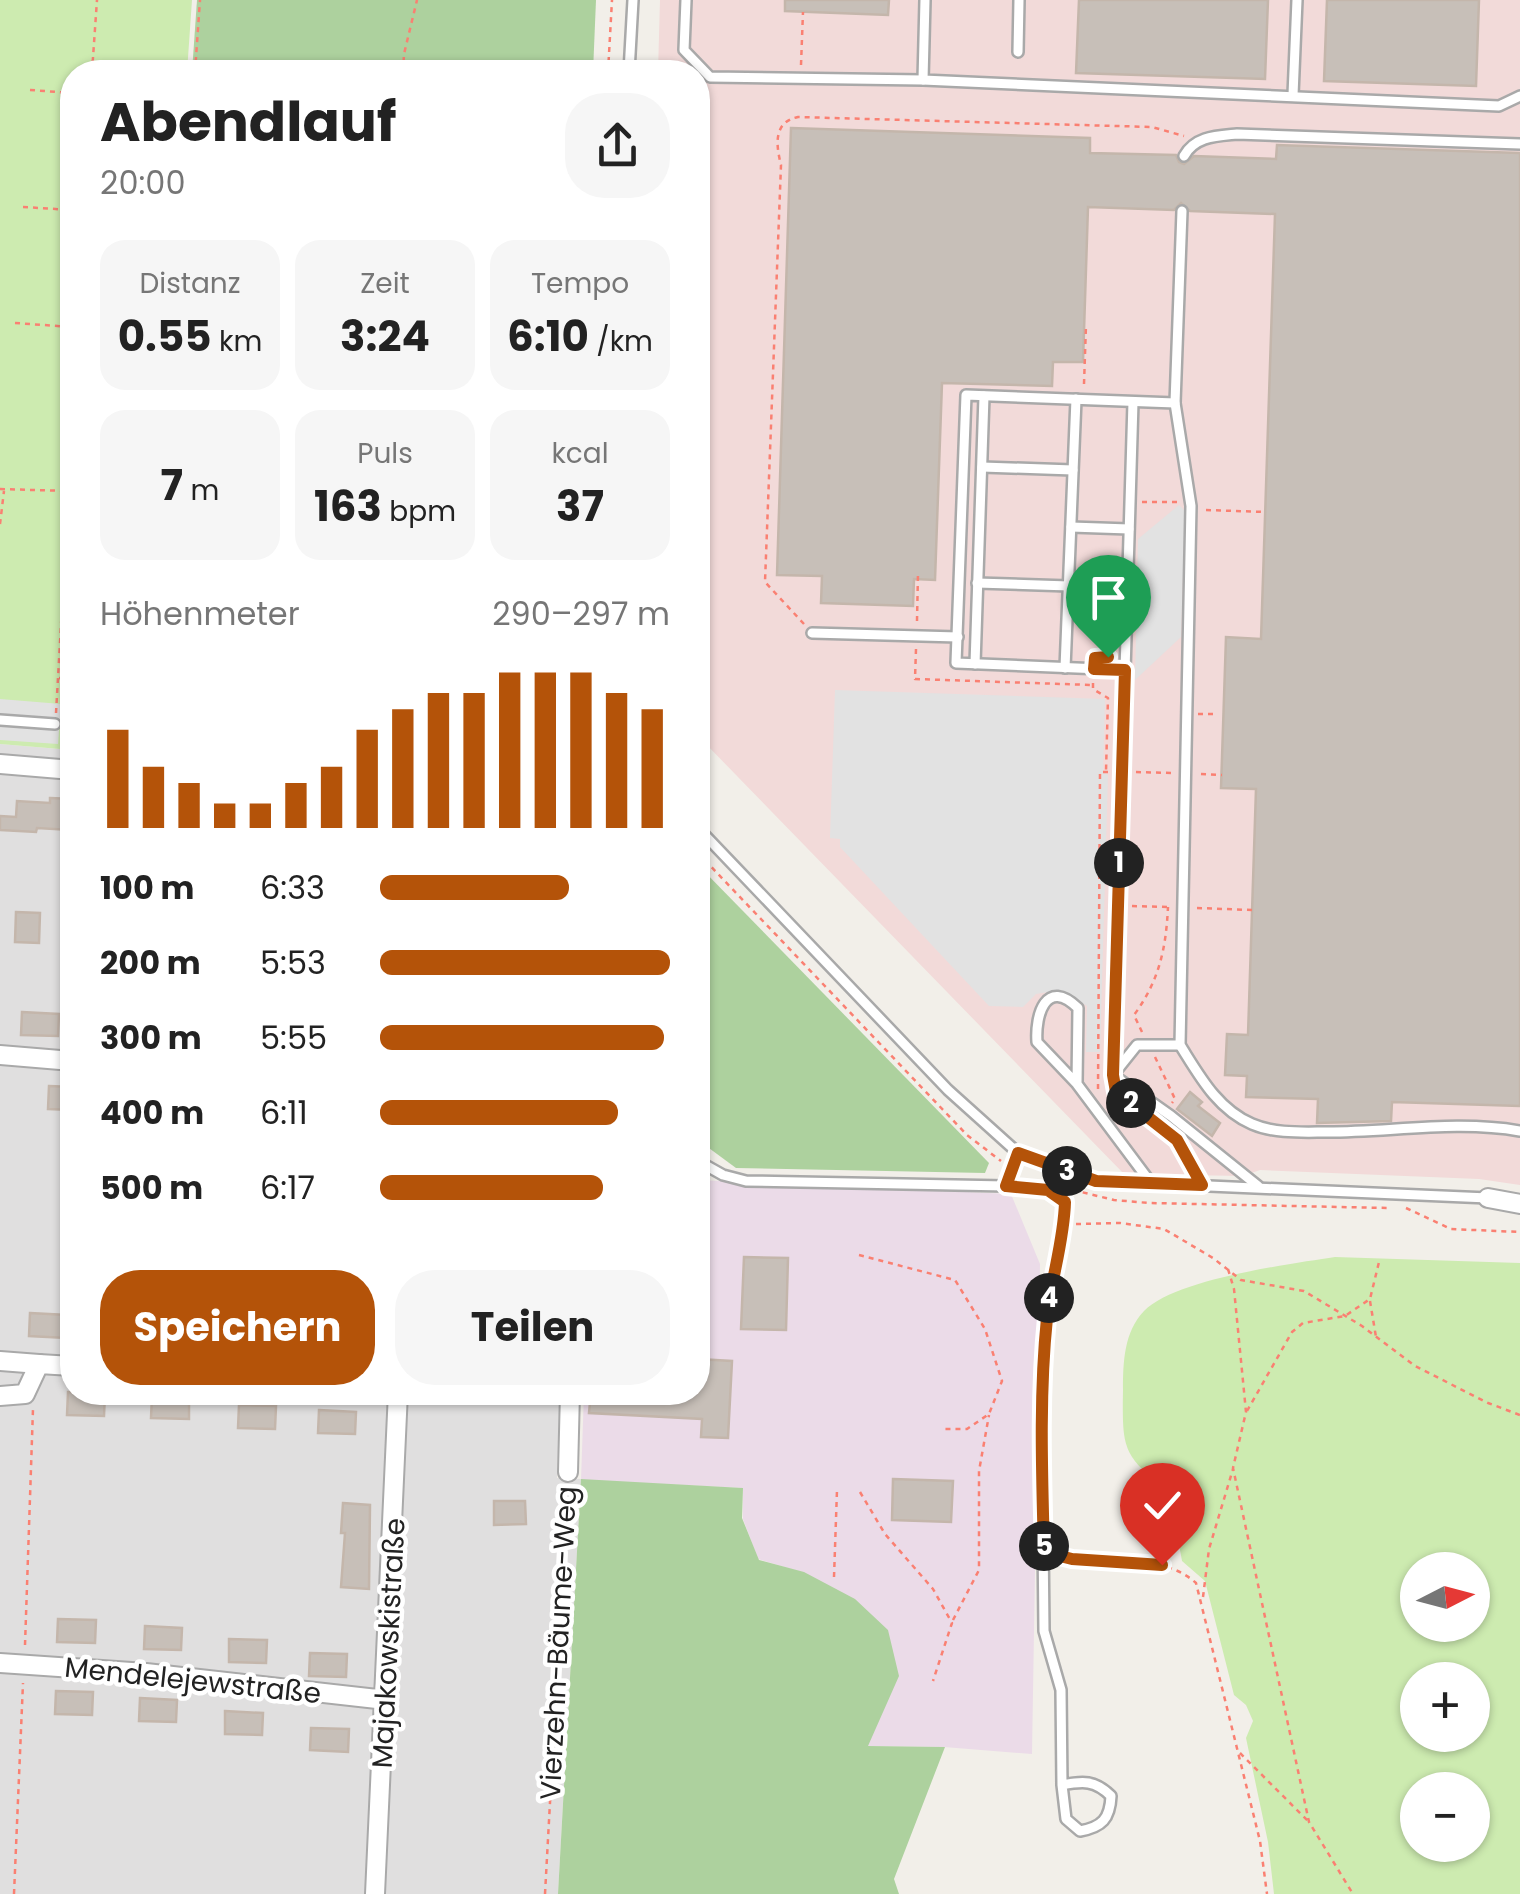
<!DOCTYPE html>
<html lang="de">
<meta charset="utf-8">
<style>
:root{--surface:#fff;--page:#f6f6f6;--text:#222;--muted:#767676;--accent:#b45309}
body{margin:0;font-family:Poppins,sans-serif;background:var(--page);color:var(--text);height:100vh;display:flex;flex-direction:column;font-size:38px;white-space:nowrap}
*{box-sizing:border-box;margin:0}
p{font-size:32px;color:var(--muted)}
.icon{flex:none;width:55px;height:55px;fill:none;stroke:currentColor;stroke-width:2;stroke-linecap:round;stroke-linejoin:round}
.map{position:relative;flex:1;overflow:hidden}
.drawer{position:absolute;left:60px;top:60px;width:650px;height:1345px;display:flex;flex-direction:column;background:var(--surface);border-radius:40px;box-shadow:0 2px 8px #0004}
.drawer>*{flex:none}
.needle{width:65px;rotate:84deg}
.controls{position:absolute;left:1400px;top:1552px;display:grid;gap:20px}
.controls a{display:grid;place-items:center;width:90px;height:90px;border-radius:50%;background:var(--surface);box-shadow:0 2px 8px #0004;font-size:50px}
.pin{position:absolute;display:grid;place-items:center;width:85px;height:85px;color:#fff;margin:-102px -42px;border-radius:50% 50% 50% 0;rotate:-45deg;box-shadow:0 0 10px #0007}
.pin .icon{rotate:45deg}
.km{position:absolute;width:50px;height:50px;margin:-25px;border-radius:50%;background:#222;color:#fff;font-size:28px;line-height:50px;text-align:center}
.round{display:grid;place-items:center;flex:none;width:105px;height:105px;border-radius:40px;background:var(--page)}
.overview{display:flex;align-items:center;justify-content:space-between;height:170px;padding:0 40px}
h1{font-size:55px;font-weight:700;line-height:75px}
.figures{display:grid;grid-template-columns:repeat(3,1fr);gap:15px;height:170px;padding:10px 40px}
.figures div{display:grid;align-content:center;border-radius:25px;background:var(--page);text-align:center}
.figures b{font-size:42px;font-weight:700}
.figures small{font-size:28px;font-weight:400}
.figures p{font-size:28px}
.chart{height:280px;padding:20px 40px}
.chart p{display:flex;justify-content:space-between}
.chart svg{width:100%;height:180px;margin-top:10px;stroke:var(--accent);stroke-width:6}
.primary-button{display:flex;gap:20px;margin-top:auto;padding:20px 40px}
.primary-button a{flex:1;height:115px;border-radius:40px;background:var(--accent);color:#fff;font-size:40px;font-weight:700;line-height:115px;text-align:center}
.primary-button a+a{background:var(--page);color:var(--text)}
ul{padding:0 40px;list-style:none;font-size:32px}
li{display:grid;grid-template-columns:160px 120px 1fr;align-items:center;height:75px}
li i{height:25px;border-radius:12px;background:var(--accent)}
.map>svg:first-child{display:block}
</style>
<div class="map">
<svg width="1520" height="1894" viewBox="0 0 1520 1894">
<rect width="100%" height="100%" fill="#f2efe9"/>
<polygon fill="#e0dfdf" points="0,744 72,750 72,1392 560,1393 557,1478 581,1479 558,1894 0,1894"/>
<polygon fill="#f2dad9" points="660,0 1520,0 1520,1185 1479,1179 1260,1170 1243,1176 1124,1174 702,740 698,730 698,72 658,72"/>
<polygon fill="#ebdbe8" points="698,1180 1011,1194 1040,1264 1032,1754 944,1747 867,1746 804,1573 758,1559 743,1519 743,1488 581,1480 584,1393 698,1392"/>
<g fill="#cdebb0" fill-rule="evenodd">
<polygon points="0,0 192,0 187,72 72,72 72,750 0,744"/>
<path d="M1335,1257L1520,1263V1894H1274L1268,1842L1246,1738L1253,1721L1246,1705L1234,1695L1205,1581L1182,1561L1170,1493C1123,1455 1122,1451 1123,1390C1123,1362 1124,1332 1144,1311C1175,1279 1290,1264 1335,1257ZM1472,1570V1625H1418V1570ZM1418,1680H1472V1735H1418ZM1418,1790H1472V1845H1418Z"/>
</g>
<g fill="#add19e">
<polygon points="197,0 596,0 593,72 192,72"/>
<polygon points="698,865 989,1163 985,1173 736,1168 698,1140"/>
<polygon points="581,1479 743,1488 742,1518 759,1560 804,1572 855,1599 888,1630 899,1676 868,1746 945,1747 894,1879 899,1894 558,1894"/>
</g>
<g fill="#e2e2e2">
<polygon points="1179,505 1185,511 1181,637 1135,680 1138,539"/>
<polygon points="835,690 1105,699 1103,772 1108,775 1100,1052 1086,1052 1087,1006 1060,990 1036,994 1023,1007 989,1006 840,847 840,839 830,838"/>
<polygon points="0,699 61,704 58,744 0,740"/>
</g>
<g fill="#c7bfb8" stroke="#c4b6ab" stroke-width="2.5">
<polygon points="785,0 889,0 888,15 785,11"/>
<polygon points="1079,0 1268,0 1265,79 1076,73"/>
<polygon points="1327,0 1479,0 1476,86 1324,81"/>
<polygon points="791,128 1090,138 1090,153 1176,155 1179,162 1184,164 1194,156 1276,159 1277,145 1520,153 1520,1106 1392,1102 1391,1121 1317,1123 1318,1099 1246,1097 1247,1076 1225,1075 1227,1034 1248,1035 1256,789 1221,788 1226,637 1261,639 1275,214 1190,211 1181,203 1174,210 1088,207 1083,362 1053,362 1052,386 942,383 935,580 914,579 913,606 821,603 822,576 777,575"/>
<polygon points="50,798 72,799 70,830 37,828 36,832 0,830 0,816 16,817 17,801 50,803"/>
<polygon points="16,912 40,913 39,943 15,942"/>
<polygon points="22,1012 59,1014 58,1036 21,1035"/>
<polygon points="49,1086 72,1087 72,1110 48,1109"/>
<polygon points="1190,1092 1202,1102 1198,1106 1220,1123 1212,1136 1177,1109"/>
<polygon points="744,1257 788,1258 786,1330 741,1329"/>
<polygon points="30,1313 67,1315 66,1338 29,1336"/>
<polygon points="698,1359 732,1361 728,1438 701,1437 702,1419 589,1413 591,1392 698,1392"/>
<polygon points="68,1392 105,1394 104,1416 67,1415"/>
<polygon points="152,1395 189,1397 189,1419 151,1418"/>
<polygon points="239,1405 276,1406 275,1429 238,1428"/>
<polygon points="319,1410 356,1412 355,1434 318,1433"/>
<polygon points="893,1479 953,1481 951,1522 892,1520"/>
<polygon points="494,1501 525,1501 526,1524 494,1525"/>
<polygon points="343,1503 370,1505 369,1589 341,1587 345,1533 341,1533"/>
<polygon points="58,1619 96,1620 95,1643 57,1642"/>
<polygon points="145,1626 182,1628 181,1650 144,1649"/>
<polygon points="229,1639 267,1640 266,1663 229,1662"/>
<polygon points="310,1653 347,1654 346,1677 309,1676"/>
<polygon points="56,1691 93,1692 92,1715 55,1714"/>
<polygon points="140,1698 177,1700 176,1722 139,1721"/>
<polygon points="225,1711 263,1713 262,1735 225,1734"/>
<polygon points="311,1728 349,1729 348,1752 310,1750"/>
</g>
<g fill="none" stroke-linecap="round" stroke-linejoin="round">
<g stroke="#a9a9a9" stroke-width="14">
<g id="lane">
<polyline points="686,0 684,50 710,77 923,80"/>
<polyline points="925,0 923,80 1499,106 1520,96"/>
<polyline points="1018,52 1019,0"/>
<polyline points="629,72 633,0"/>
<polyline points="1293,95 1297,0"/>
<path d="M1184,156C1195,136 1217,136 1237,134L1520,144"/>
<path d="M1182,211L1175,403L1191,506L1180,1045C1199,1075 1217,1109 1252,1124C1275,1134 1303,1132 1328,1132C1391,1132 1457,1120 1520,1131"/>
<polyline points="1133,402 1113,1075 1115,1092 1177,1139 1202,1185"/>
<polyline points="982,467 1073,470"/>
<polyline points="1071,527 1129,529"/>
<polyline points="977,583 1069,586"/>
<polyline points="812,633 958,637"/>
<polyline points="975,664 984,396"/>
<polyline points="1065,668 1076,399"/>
<polyline points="1125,670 956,663 966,395 1175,403"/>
<polyline points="0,720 55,724"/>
<polyline points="698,828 948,1090 1018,1153 1095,1181 1488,1198"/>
<polyline points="1113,1075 1171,1116 1258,1186"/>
<polyline points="1113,1075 1137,1045 1180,1045"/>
<path d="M1077,1084L1037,1042C1035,1015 1046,977 1078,1008L1077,1084L1151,1183"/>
<polyline points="698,1161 723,1175 746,1181 1006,1186 1018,1153"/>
<path d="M1006,1186L1048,1190L1065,1202L1064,1224L1047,1322L1042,1441L1044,1631L1061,1690L1062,1785L1066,1819L1080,1831C1102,1827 1110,1819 1111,1796C1095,1780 1083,1781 1062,1785"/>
</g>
</g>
<g stroke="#a9a9a9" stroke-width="22">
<g id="street">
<polyline points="0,764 72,770"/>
<polyline points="0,1055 72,1061"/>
<polyline points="1488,1198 1520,1204"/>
<polyline points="0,1361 39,1364"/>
<polyline points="0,1396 25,1394 39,1364 72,1366"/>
<polyline points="568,1472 570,1392"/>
<polyline points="0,1663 146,1673 386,1700"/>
<polyline points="375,1894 398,1392"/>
</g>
</g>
<g stroke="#fa8072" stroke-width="2.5" stroke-dasharray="5 5" stroke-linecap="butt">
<polyline points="801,65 803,12"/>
<polyline points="92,72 97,0"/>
<polyline points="195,72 200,0"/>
<polyline points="403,72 404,54 417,0"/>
<polyline points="608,72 612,0"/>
<polyline points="30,90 72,93"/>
<polyline points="23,207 72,210"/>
<polyline points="15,323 72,327"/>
<polyline points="1084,384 1086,325"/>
<polyline points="0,489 68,491"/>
<polyline points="1142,502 1179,502"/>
<polyline points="1206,510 1265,512"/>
<polyline points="0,524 4,491"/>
<polyline points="917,621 918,573"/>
<path d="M804,624L765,582L781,165C776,145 773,122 798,117L1152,127L1184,136"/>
<polyline points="916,649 915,679 1092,685"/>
<polyline points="59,678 72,680"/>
<polyline points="1093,683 1093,689 1108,698 1106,771"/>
<polyline points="56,713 72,431"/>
<polyline points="1198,714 1217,714"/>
<polyline points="1136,772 1173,773"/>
<polyline points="1201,774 1222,775"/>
<polyline points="698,853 967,1135 1001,1161"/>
<polyline points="1132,906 1169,907"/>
<polyline points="1197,908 1252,910"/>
<path d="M1142,1032L1134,1015C1159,981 1166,949 1168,907"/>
<polyline points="1155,1057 1175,1099 1172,1103"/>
<polyline points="1098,1089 1100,772 1108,772"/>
<polyline points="1118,1115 1133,1123"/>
<polyline points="1073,1190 1114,1200 1149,1203 1388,1208"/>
<polyline points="1406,1208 1451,1229 1520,1232"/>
<polyline points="1076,1224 1120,1223 1164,1229 1213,1258 1241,1280 1304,1291 1362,1326 1415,1366 1488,1403 1520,1415"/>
<polyline points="859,1255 955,1280 985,1329 1002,1381 989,1414 967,1429 941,1429"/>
<polyline points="1228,1269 1234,1289 1246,1412 1233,1468 1309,1822 1353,1894"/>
<polyline points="1370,1301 1376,1337"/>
<polyline points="1247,1411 1292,1332 1303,1323 1345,1316 1370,1299 1379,1262"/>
<polyline points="860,1492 885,1534 933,1589 952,1623 933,1681"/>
<path d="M1058,1556C1104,1567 1159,1550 1196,1583L1260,1841L1267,1894"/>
<polyline points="834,1577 837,1490"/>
<polyline points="1203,1597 1209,1549 1233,1469"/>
<polyline points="953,1620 979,1570 979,1471 989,1415"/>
<polyline points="25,1645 33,1409"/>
<polyline points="1240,1753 1309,1822"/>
<polyline points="14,1894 23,1683"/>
<polyline points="545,1894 567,1491"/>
</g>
<use href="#lane" stroke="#fff" stroke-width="9"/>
<use href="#street" stroke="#fff" stroke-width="18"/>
</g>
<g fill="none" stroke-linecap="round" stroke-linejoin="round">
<g stroke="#fff" stroke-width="20">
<path id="route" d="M1108,657L1095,658L1094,669L1125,670L1113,1075L1116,1092L1177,1140L1202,1185L1096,1181L1018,1153L1006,1186L1048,1190L1065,1202C1064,1241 1051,1279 1047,1318C1039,1395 1042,1475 1044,1552L1072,1559L1162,1565"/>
</g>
<use href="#route" stroke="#b45309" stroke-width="12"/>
</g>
<g text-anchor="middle" stroke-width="9" stroke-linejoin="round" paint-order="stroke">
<g font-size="28" fill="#222" stroke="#fff">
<text transform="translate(388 1643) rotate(-87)" y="10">Majakowskistraße</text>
<text transform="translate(558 1643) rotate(-87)" y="10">Vierzehn-Bäume-Weg</text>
<text transform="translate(193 1680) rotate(6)" y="10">Mendelejewstraße</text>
</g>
</g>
</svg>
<div class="controls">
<a><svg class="needle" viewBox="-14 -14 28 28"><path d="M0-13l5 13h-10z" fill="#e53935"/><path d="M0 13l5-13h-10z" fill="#767676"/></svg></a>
<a>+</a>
<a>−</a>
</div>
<div class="pin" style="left:1108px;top:657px;background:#1e9e55"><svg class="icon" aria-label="arrive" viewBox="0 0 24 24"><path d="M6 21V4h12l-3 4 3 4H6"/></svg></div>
<div class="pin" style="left:1162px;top:1565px;background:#d93025"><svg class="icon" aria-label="check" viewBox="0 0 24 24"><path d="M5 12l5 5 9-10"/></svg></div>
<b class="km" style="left:1119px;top:863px">1</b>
<b class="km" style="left:1131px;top:1103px">2</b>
<b class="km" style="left:1067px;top:1171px">3</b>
<b class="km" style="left:1049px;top:1298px">4</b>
<b class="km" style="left:1044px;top:1546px">5</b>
<section class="drawer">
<div class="overview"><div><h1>Abendlauf</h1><p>20:00</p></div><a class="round"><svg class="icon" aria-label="share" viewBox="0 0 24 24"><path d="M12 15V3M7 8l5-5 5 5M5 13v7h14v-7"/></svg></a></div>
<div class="figures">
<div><p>Distanz</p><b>0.55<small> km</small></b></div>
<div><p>Zeit</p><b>3:24</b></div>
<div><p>Tempo</p><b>6:10<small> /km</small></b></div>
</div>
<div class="figures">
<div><b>7<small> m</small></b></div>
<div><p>Puls</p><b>163<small> bpm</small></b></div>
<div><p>kcal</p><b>37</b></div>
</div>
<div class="chart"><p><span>Höhenmeter</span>290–297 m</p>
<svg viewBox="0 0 160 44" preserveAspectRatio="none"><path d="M5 44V20M15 44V29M25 44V33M35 44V38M45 44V38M55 44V33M65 44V29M75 44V20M85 44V15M95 44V11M105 44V11M115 44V6M125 44V6M135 44V6M145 44V11M155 44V15"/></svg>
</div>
<ul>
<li><b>100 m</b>6:33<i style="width:65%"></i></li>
<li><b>200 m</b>5:53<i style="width:100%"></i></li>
<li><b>300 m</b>5:55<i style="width:98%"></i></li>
<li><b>400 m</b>6:11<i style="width:82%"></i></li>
<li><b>500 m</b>6:17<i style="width:77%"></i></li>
</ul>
<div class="primary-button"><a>Speichern</a><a>Teilen</a></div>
</section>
</div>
